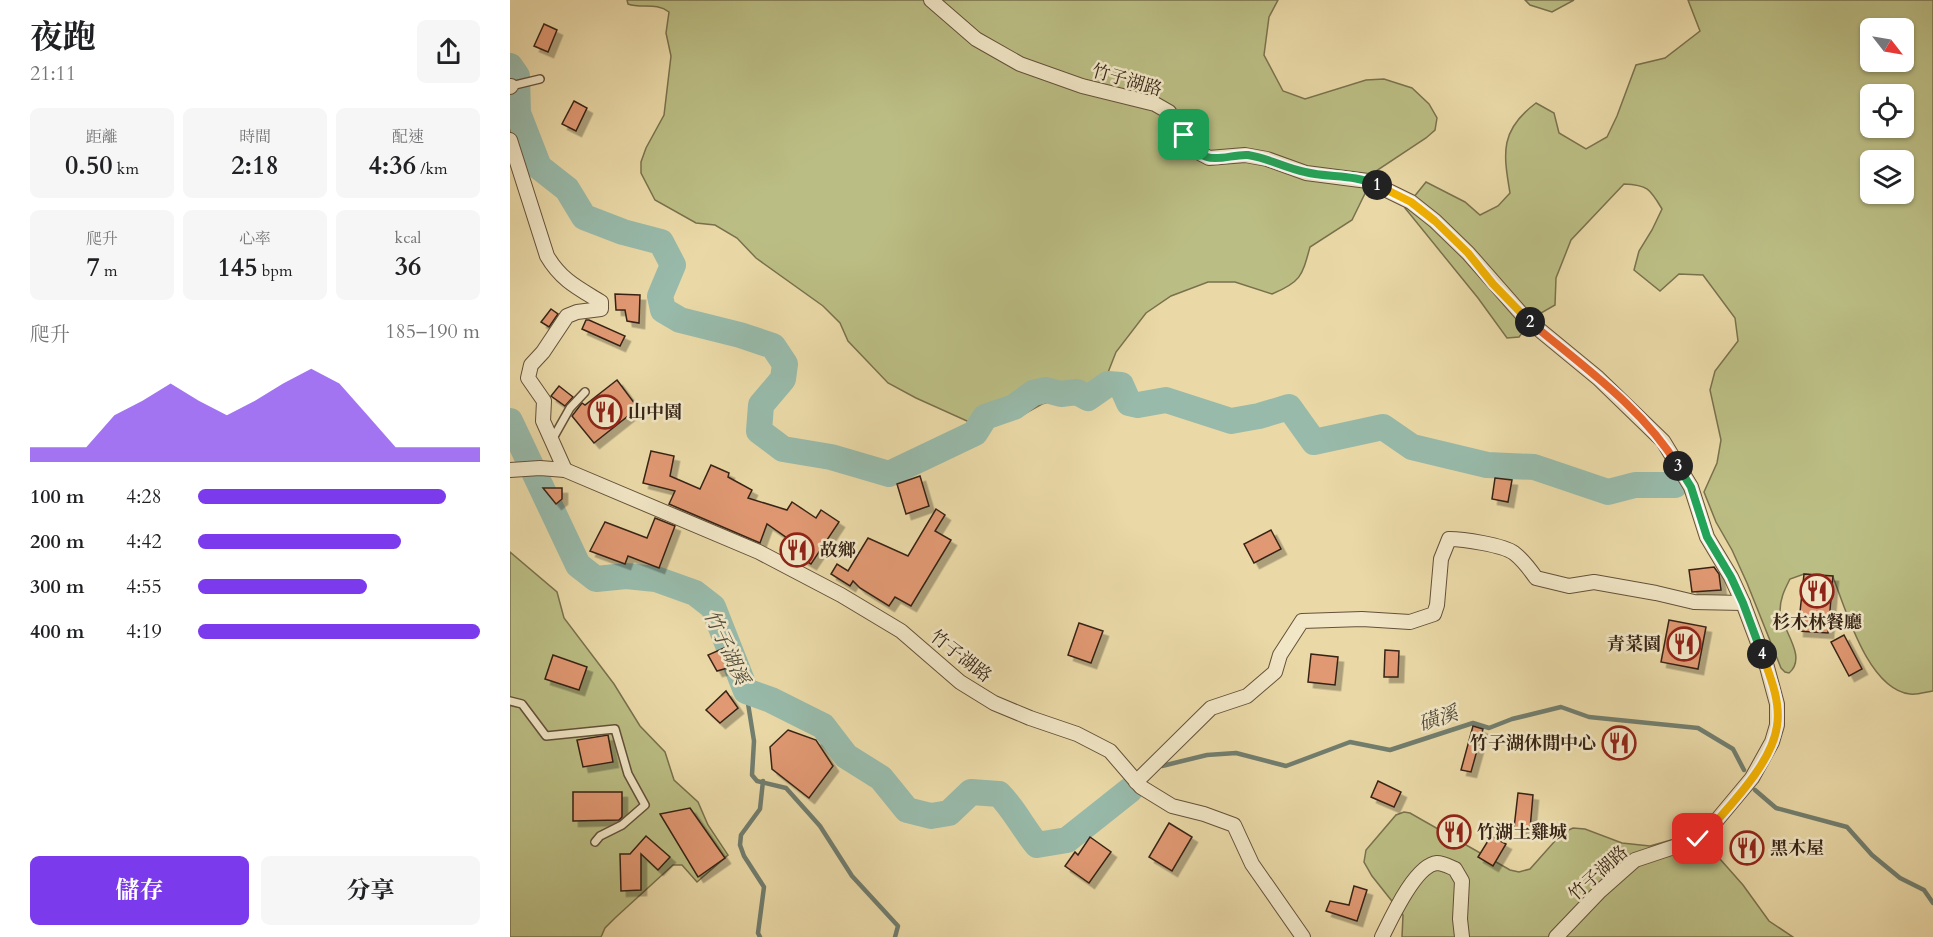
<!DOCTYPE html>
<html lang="zh-TW">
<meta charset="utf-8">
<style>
:root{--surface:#fff;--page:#f6f6f6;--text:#202124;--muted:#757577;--accent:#7c3aed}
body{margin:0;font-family:Cardo,"Noto Serif TC",serif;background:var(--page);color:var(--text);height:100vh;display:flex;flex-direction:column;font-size:22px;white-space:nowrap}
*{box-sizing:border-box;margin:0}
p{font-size:20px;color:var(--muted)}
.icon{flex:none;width:33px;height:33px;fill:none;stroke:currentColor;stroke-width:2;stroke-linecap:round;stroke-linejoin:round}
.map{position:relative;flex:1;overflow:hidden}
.side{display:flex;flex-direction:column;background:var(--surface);width:510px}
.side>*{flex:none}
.needle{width:39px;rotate:121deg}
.controls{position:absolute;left:1350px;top:18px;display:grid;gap:12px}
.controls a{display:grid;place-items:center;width:54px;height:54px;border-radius:9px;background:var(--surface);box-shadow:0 2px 4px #0004;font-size:30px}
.pin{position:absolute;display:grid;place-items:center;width:51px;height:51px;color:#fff;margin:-26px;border-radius:12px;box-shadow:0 3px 9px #0006}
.km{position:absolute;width:30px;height:30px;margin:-15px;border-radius:50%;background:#222;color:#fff;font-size:16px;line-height:30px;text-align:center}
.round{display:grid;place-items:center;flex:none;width:63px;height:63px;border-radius:9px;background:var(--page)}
.head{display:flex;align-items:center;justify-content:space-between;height:102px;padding:0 30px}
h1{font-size:33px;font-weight:700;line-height:45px}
.stats{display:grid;grid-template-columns:repeat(3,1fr);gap:9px;height:102px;padding:6px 30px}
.stats div{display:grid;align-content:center;border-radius:9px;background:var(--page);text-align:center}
.stats b{font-size:26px;font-weight:700}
.stats small{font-size:16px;font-weight:400}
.stats p{font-size:16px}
.chart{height:168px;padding:12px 30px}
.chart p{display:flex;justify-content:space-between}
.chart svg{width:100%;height:108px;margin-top:6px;fill:var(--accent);opacity:.7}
.button{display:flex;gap:12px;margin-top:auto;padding:12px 30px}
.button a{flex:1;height:69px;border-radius:9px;background:var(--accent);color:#fff;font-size:24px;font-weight:700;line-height:69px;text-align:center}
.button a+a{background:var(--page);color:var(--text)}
ul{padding:0 30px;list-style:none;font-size:20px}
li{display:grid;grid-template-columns:96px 72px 1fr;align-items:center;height:45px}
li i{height:15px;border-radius:8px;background:var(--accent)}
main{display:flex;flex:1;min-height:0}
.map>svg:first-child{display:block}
</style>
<main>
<section class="side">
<div class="head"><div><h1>夜跑</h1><p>21:11</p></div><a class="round"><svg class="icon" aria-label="share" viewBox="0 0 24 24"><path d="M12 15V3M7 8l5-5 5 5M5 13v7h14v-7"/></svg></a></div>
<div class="stats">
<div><p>距離</p><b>0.50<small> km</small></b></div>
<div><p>時間</p><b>2:18</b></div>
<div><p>配速</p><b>4:36<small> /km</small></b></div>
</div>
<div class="stats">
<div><p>爬升</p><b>7<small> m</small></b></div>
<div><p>心率</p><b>145<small> bpm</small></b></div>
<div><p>kcal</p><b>36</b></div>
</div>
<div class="chart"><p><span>爬升</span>185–190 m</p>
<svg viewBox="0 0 160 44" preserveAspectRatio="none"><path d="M0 44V38L10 38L20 38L30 25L40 19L50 12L60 19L70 25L80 19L90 12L100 6L110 12L120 25L130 38L140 38L150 38L160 38V44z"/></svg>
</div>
<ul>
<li><b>100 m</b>4:28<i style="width:88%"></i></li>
<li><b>200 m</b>4:42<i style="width:72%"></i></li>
<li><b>300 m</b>4:55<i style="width:60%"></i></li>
<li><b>400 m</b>4:19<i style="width:100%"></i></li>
</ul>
<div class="button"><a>儲存</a><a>分享</a></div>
</section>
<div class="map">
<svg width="1423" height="937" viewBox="0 0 1423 937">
<defs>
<filter id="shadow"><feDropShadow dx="5.5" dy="5.5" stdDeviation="0" flood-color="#0004"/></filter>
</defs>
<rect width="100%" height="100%" fill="#ead9a7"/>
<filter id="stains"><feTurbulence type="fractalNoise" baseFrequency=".00333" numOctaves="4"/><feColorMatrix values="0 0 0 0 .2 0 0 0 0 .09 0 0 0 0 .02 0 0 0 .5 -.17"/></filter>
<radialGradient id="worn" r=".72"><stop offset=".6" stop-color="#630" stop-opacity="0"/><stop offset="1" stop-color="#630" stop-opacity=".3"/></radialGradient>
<g fill="#bbbe84" stroke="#79714d" stroke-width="1.5" fill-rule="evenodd">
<path d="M117,0H768L759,17L754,55L773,91L795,99L856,80L874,79L902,88L919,104L927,118L925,130L916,138L866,171L842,220L800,247C792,276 791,282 762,294L725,282H698L661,296L636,313L606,352L597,375L583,388L532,404L507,418L488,424L480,425L457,421L406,398L378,383L338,341L330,323L313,306L246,258L227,238L205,225L186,223L145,200L131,173V162L136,148L154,115L161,56L156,33L159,12C146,2 131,9 118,4Z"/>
<polygon points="1015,0 1064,0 1042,12 1020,5"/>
<path d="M1178,0H1423V691C1416,692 1407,695 1400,694C1358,689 1336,610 1323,577L1294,574L1280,579C1275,589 1270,598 1270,611C1272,630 1298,657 1279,673L1275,672L1271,668L1237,583L1222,550L1206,522L1194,492L1207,463L1211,440L1200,390L1205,371L1228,341L1225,318L1193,275L1169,274L1150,291L1124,270L1129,251L1142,230L1152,209C1140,189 1138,185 1114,184L1061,240L1046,278L1045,305L1024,317L1009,337L997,338L968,298L895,208L916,182L955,202L970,215L988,206L1000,193C993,152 990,130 1026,103L1044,113L1049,133L1076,149L1097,137L1107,116L1126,65L1155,58L1190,31ZM1360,28H1394V62H1360ZM1360,94H1394V128H1360ZM1360,160H1394V194H1360Z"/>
<polygon points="0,119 20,152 22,165 17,174 0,162"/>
<polygon points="0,552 47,592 54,618 104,684 130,726 155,752 164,780 188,802 198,825 218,855 187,882 172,865 163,865 105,918 95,928 91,937 0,937"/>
<polygon points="894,812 900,813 1000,870 1009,872 1020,869 1052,833 1063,828 1075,829 1112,843 1140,846 1161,840 1202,850 1233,885 1259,921 1283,937 892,937 893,915 862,876 854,862 856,850 886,815"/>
</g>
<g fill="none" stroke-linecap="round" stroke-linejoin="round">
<g stroke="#717e6f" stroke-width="4.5">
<polyline points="236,691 244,741 242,775 247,781 276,788 310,826 342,876 388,926 385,937"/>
<polyline points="652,766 697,755 726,753 776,766 840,742 880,750 963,723 979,728 1002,719 1051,707 1079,717 1188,728 1223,749 1234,770"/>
<polyline points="1245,790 1266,808 1337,827 1362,855 1390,878 1414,890 1423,903"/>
<polyline points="250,937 248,933 254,887 234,856 230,845 231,835 250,809 253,781"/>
</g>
<g stroke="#98baaa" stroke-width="26">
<polyline points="0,66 7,76 8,113 29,167 57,189 74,217 113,232 151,242 163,265 150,296 153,310 170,320 230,335 263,346 275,364 273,379 251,405 249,431 273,449 321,457 379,474 465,433 475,417 504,407 523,393 536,390 551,394 567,392 578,398 598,384 611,385 619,403 628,405 656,400 721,421 749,416 779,407 804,442 873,427 902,447 977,465 1024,467 1098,492 1125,485 1165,485"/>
<path d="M0,421L68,565L86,579L116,576L146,579L185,593L203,607L236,691L261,700L313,726L336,756L371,778L397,810L421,816L439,813L461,792L489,794C504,809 513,828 527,845L557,840L620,790"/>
</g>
</g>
<g fill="#e19973" stroke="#372416" stroke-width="1.5" filter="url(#shadow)">
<polygon points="34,24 47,30 38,52 24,46"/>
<polygon points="64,101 77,108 66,131 52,124"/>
<polygon points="105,294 130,295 129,323 117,321 115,310 106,310"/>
<polygon points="41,309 48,314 39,327 31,322"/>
<polygon points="76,320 79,320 115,336 110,346 72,329"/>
<polygon points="107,380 128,408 84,443 62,416 72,403 75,405"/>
<polygon points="49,386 63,397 55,406 41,396"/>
<polygon points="141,451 164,456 160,476 190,489 201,465 219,473 218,477 242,490 238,498 277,510 282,502 306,518 311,510 329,522 301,564 282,553 287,545 257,524 250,543 159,504 165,491 133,483"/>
<polygon points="410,476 419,506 396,514 387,484"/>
<polygon points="985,478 1002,480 998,502 982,499"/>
<polygon points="33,488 52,488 52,499 46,504"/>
<polygon points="426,509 435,515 425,531 441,540 401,606 385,597 379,606 350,588 343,581 340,586 321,574 327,564 338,571 358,538 398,556"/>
<polygon points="145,518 165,526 149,568 118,556 115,564 80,551 95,522 137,538"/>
<polygon points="761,530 771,549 744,563 734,544"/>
<polygon points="1204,567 1209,574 1211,590 1182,592 1179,570"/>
<polygon points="1294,574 1323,576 1318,633 1288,631"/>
<polygon points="1159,620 1196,627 1188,669 1151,662"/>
<polygon points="569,623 593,631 581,663 558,655"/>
<polygon points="1334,635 1352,669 1339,676 1321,642"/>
<polygon points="214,648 221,667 207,671 198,655"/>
<polygon points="875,650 889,651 888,677 874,677"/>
<polygon points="801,654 828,657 825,685 798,682"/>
<polygon points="43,655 77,667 69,690 35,679"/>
<polygon points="216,691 228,708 210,723 196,710"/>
<polygon points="963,726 973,729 961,772 951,770"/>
<polygon points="278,730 306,740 323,766 299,798 262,769 260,747"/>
<polygon points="98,735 103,762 73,767 67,740"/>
<polygon points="868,781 891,792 884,807 861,797"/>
<polygon points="63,792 112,792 112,817 109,820 63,821"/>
<polygon points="1008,793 1023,795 1020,829 1004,828"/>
<polygon points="180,808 215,858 188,877 150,814"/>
<polygon points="659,823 682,837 662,871 639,857"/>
<polygon points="136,836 160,857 148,870 131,854 131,890 111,891 110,854 120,854"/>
<polygon points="981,836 996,844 983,866 968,857"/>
<polygon points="580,837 601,852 579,883 555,866 565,852 568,855"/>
<polygon points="844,886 857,890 847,921 816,911 820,901 839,905"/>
</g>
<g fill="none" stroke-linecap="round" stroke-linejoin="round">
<g stroke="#64513a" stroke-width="10">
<g id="service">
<polyline points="1,86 30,79"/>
<polyline points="42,440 60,408 75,392"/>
<polyline points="0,701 12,704 36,736 105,729 118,774 135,805 112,825 90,836 85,842"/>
</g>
</g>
<g stroke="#64513a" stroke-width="16">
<g id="minor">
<polyline points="421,0 466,39 510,64 572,86 645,104 659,112 684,150 699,158 735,155 757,159 796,173 858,181 901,202 925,221 958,253 1015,318 1088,378 1153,441 1181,487 1197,537 1221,577 1233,603 1257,667 1267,704 1267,725 1262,742 1242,778 1197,832 1188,839 1125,860 1090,891 1046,937"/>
<polyline points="0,87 1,86"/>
<path d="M0,140L37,256C51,280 68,288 91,302V309L67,312L57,316L33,352L21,365L18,378L34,401L33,421L55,470"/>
<polyline points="0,470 30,468 55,470 249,552 331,595 391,631 450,682 484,703 520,718 567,734 600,751 631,787 662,806 694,814 724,825 742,864 793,937"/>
<path d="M626,782L701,708L737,696L765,672L770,655L792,621L852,619L900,622L924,614L927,605L931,559L939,539C953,539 993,545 1004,553C1013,560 1019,568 1026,578L1059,586L1084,582L1146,593L1184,602L1233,603"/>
<path d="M872,937C881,919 905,865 927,863C933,863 940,867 945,869L952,881L950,919L952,937"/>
</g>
</g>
<use href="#service" stroke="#f1e6c6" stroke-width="7"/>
<use href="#minor" stroke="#f1e6c6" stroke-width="14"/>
</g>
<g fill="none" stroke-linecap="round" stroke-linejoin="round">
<g stroke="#fff" stroke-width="12">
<path id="split-1" d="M674,135C681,146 685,153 697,157C708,161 725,154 738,155C758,158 775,168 795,172C819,178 844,174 867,185"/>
</g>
<g stroke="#fff" stroke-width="12">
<polyline id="split-2" points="867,185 901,202 925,221 958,253 983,284 1020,322"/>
</g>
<g stroke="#fff" stroke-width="12">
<path id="split-3" d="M1020,322C1072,366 1132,407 1168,466"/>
</g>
<g stroke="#fff" stroke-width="12">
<polyline id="split-4" points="1168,466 1181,487 1197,537 1221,577 1233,603 1252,654"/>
</g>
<g stroke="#fff" stroke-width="12">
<path id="split-5" d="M1188,839L1197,832C1221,804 1262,763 1267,726C1271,702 1260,676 1252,654"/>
</g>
<use href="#split-1" stroke="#22a559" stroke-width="8"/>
<use href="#split-2" stroke="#f5b400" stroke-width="8"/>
<use href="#split-3" stroke="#f0652b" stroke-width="8"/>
<use href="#split-4" stroke="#22a559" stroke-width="8"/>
<use href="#split-5" stroke="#f5b400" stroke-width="8"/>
</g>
<defs>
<g id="restaurant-ring" transform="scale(1.725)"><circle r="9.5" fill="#f1e6c6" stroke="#8f2418" stroke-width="1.5"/><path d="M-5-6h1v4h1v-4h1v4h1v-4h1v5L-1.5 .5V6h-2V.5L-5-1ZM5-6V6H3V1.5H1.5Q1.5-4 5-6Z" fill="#8f2418"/></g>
</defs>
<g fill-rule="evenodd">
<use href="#restaurant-ring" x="95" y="412"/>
<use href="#restaurant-ring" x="287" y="550"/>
<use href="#restaurant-ring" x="1307" y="591"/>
<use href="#restaurant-ring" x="1174" y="644"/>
<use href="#restaurant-ring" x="1109" y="743"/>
<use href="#restaurant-ring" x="944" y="832"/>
<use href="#restaurant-ring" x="1237" y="848"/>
</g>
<g text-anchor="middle" stroke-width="5" stroke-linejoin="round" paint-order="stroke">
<g font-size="18" fill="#372416" stroke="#f1e6c6">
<text transform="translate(617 80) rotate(16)" y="6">竹子湖路</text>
<text transform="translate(451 656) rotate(38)" y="6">竹子湖路</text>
<text transform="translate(1088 873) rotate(-42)" y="6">竹子湖路</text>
</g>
<g font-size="18" font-weight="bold" fill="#372416" stroke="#f1e6c6" text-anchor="start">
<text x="118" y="418">山中園</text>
<text x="310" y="556">故鄉</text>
<text x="1307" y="628" text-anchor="middle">杉木林餐廳</text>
<text x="1151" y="650" text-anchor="end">青菜園</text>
<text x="1086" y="749" text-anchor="end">竹子湖休閒中心</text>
<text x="967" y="838">竹湖土雞城</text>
<text x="1260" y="854">黑木屋</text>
</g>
<g font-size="20" font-style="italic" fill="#4f4a3b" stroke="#f1e6c6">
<text transform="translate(217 647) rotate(65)" y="7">竹子湖溪</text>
<text transform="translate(928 718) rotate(-18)" y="7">磺溪</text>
</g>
</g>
<rect width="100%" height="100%" filter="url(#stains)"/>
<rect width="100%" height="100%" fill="url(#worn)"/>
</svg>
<div class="controls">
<a><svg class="needle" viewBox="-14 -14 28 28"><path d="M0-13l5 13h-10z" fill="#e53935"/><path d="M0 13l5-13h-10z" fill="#757577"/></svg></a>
<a><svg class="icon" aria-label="locate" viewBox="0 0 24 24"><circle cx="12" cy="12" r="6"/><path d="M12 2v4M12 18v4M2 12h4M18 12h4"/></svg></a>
<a><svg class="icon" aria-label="layers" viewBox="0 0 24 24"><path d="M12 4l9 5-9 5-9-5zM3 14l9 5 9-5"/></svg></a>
</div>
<div class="pin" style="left:674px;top:135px;background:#1e9e55"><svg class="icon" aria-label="arrive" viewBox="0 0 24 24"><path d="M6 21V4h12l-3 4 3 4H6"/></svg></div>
<div class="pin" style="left:1188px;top:839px;background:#d93025"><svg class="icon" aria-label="check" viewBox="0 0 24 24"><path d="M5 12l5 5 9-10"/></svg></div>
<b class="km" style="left:867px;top:185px">1</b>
<b class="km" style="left:1020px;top:322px">2</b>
<b class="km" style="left:1168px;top:466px">3</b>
<b class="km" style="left:1252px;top:654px">4</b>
</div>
</main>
